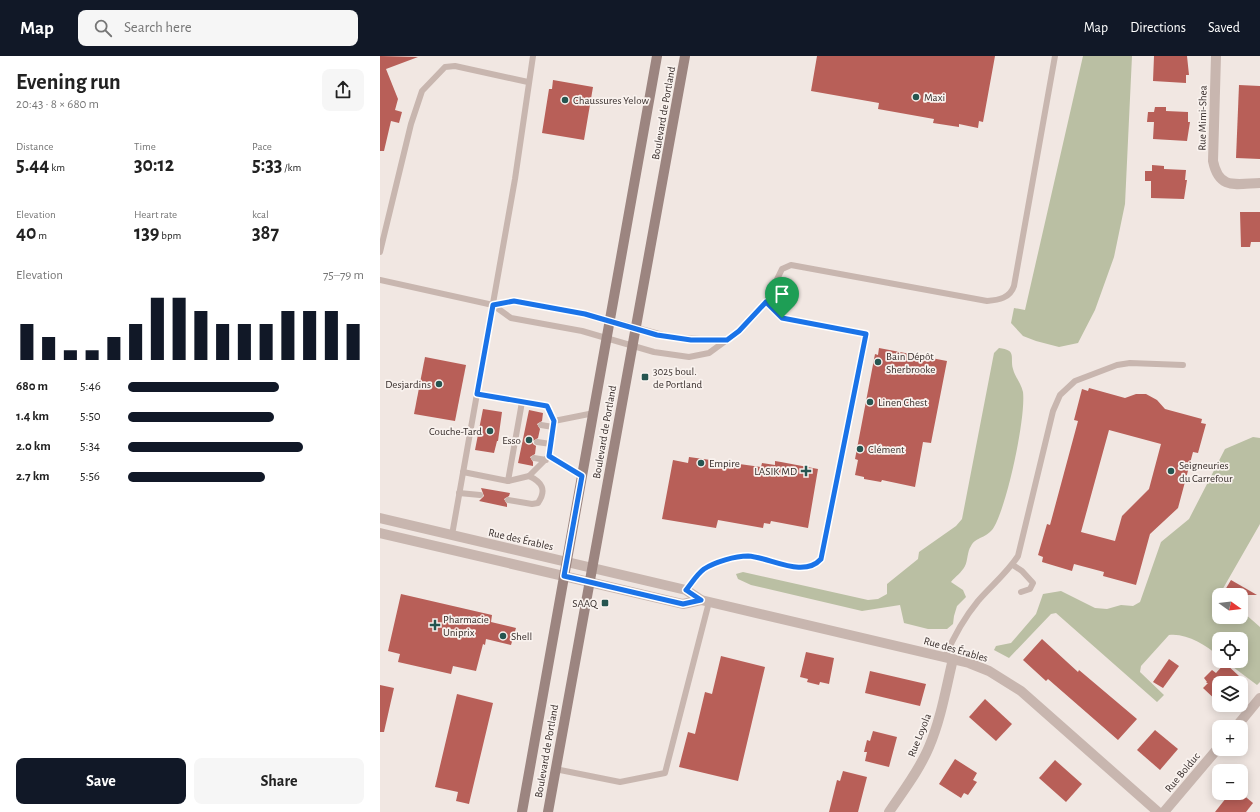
<!DOCTYPE html>
<meta charset="utf-8">
<style>
:root{--surface:#fff;--page:#f6f6f6;--text:#222;--muted:#767676;--accent:#111827}
body{margin:0;font-family:"Alegreya Sans",sans-serif;background:var(--page);color:var(--text);height:100vh;display:flex;flex-direction:column;font-size:15px;white-space:nowrap}
*{box-sizing:border-box;margin:0}
p{font-size:13px;color:var(--muted)}
.icon{flex:none;width:22px;height:22px;fill:none;stroke:currentColor;stroke-width:2;stroke-linecap:round;stroke-linejoin:round}
.map{position:relative;flex:1;overflow:hidden}
.side{display:flex;flex-direction:column;background:var(--surface);width:380px}
.side>*{flex:none}
.needle{width:26px;rotate:104deg}
.controls{position:absolute;left:832px;top:532px;display:grid;gap:8px}
.controls a{display:grid;place-items:center;width:36px;height:36px;border-radius:8px;background:var(--surface);box-shadow:0 2px 10px #0003;font-size:20px}
.pin{position:absolute;display:grid;place-items:center;width:34px;height:34px;color:#fff;margin:-41px -17px;border-radius:50% 50% 50% 0;rotate:-45deg;box-shadow:0 0 4px #0007}
.pin .icon{rotate:45deg}
.round{display:grid;place-items:center;flex:none;width:42px;height:42px;border-radius:8px;background:var(--page)}
.overview{display:flex;align-items:center;justify-content:space-between;height:68px;padding:0 16px}
h1{font-size:22px;font-weight:700;line-height:30px}
.metrics{display:grid;grid-template-columns:repeat(3,1fr);gap:6px;height:68px;padding:4px 16px}
.metrics div{display:grid;align-content:center}
.metrics b{font-size:20px;font-weight:700}
.metrics small{font-size:11px;font-weight:400}
.metrics p{font-size:11px}
.chart{height:112px;padding:8px 16px}
.chart p{display:flex;justify-content:space-between}
.chart svg{width:100%;height:72px;margin-top:4px;stroke:var(--accent);stroke-width:6}
.action{display:flex;gap:8px;margin-top:auto;padding:8px 16px}
.action a{flex:1;height:46px;border-radius:8px;background:var(--accent);color:#fff;font-size:16px;font-weight:700;line-height:46px;text-align:center}
.action a+a{background:var(--page);color:var(--text)}
ul{padding:0 16px;list-style:none;font-size:13px}
li{display:grid;grid-template-columns:64px 48px 1fr;align-items:center;height:30px}
li i{height:10px;border-radius:5px;background:var(--accent)}
header{display:flex;align-items:center;gap:24px;box-sizing:border-box;height:56px;padding:0 20px;background:var(--accent);color:#fff}
header strong{font-size:19px}
nav{display:flex;gap:22px;margin-inline-start:auto;font-size:14px}
.search{width:280px;height:36px;background:var(--page);display:flex;align-items:center;gap:10px;box-sizing:border-box;padding:0 14px;border-radius:8px;color:var(--muted);font-size:15px}
main{display:flex;flex:1;min-height:0}
.map>svg:first-child{display:block}
</style>
<header>
<strong>Map</strong>
<div class="search"><svg class="icon" aria-label="search" viewBox="0 0 24 24"><circle cx="10" cy="10" r="6"/><path d="M15 15l6 6"/></svg>Search here</div>
<nav><a>Map</a><a>Directions</a><a>Saved</a></nav>
</header>
<main>
<section class="side">
<div class="overview"><div><h1>Evening run</h1><p>20:43 · 8 × 680 m</p></div><a class="round"><svg class="icon" aria-label="share" viewBox="0 0 24 24"><path d="M12 15V3M7 8l5-5 5 5M5 13v7h14v-7"/></svg></a></div>
<div class="metrics">
<div><p>Distance</p><b>5.44<small> km</small></b></div>
<div><p>Time</p><b>30:12</b></div>
<div><p>Pace</p><b>5:33<small> /km</small></b></div>
</div>
<div class="metrics">
<div><p>Elevation</p><b>40<small> m</small></b></div>
<div><p>Heart rate</p><b>139<small> bpm</small></b></div>
<div><p>kcal</p><b>387</b></div>
</div>
<div class="chart"><p><span>Elevation</span>75–79 m</p>
<svg viewBox="0 0 160 44" preserveAspectRatio="none"><path d="M5 44V22M15 44V30M25 44V38M35 44V38M45 44V30M55 44V22M65 44V6M75 44V6M85 44V14M95 44V22M105 44V22M115 44V22M125 44V14M135 44V14M145 44V14M155 44V22"/></svg>
</div>
<ul>
<li><b>680 m</b>5:46<i style="width:64%"></i></li>
<li><b>1.4 km</b>5:50<i style="width:62%"></i></li>
<li><b>2.0 km</b>5:34<i style="width:74%"></i></li>
<li><b>2.7 km</b>5:56<i style="width:58%"></i></li>
</ul>
<div class="action"><a>Save</a><a>Share</a></div>
</section>
<div class="map">
<svg width="880" height="756" viewBox="0 0 880 756">
<rect width="100%" height="100%" fill="#f1e7e2"/>
<g fill="#babfa3">
<polygon points="703,0 752,0 745,148 734,201 715,254 698,287 679,291 656,285 643,280 631,267 634,252 645,254"/>
<path d="M619,292C637,294 630,301 633,313C635,321 641,327 643,336C646,362 627,449 614,471C608,482 595,481 591,490C587,496 588,504 585,510C582,516 575,521 571,526L583,534L586,541L577,550L574,560L573,568L567,573H548L524,567L520,549L482,555L371,529L358,523L356,518L363,516L488,544L498,543L507,538V528L538,503L539,496L576,470L582,463L614,297Z"/>
<path d="M873,381L880,382V468L837,543L839,544V561H861V557H864L880,571V626L877,629L845,605H861V583H839V600C825,589 807,577 789,579L761,610L760,616L784,639L777,646L676,557L671,558L629,602L614,594L616,590L631,587L656,558L663,538L681,535L715,552L727,553L741,549L753,550L760,546L781,486L809,463L845,393Z"/>
</g>
<g fill="#b85f58" fill-rule="evenodd">
<polygon points="0,0 38,1 6,13 18,43 15,54 22,56 19,67 11,65 4,95 0,95"/>
<polygon points="437,0 615,0 603,66 599,65 598,72 579,68 579,71 553,67 554,63 498,53 499,47 431,35"/>
<polygon points="774,0 807,0 809,19 806,19 806,27 773,25"/>
<polygon points="173,24 213,31 204,84 162,77 169,33 172,33"/>
<polygon points="859,29 880,30 880,103 856,102"/>
<polygon points="775,51 786,51 786,55 808,56 808,66 810,66 807,85 773,83 774,66 767,66 768,56 774,56"/>
<polygon points="772,109 784,110 784,113 806,114 805,124 807,124 804,143 771,142 771,125 765,125 765,115 772,115"/>
<polygon points="860,156 880,156 880,186 871,186 870,191 861,191"/>
<polygon points="499,292 567,305 551,387 543,386 535,431 502,424 501,426 484,423 484,421 475,419 478,404 475,403 495,298 498,299"/>
<polygon points="45,301 86,309 75,365 34,358"/>
<path d="M709,332L745,342L756,338H766L777,344L785,353L822,363L821,367L826,368L818,397L813,396L798,452L770,478L756,529L723,520L724,516L694,508L692,515L662,506L663,501L658,499L667,468L670,469L698,365L694,364L702,333L708,335ZM729,374L781,388L769,433L742,460L735,485L701,476Z"/>
<polygon points="103,353 122,356 118,385 117,385 114,397 95,394"/>
<polygon points="149,354 163,357 162,365 157,368 160,373 158,382 153,385 153,388 156,390 155,398 150,401 153,406 153,410 138,407"/>
<polygon points="309,401 381,411 382,407 395,409 395,405 401,406 438,413 428,472 391,465 390,468 384,467 383,472 338,464 336,472 282,463 293,404 308,407"/>
<polygon points="101,432 130,437 129,440 124,443 127,448 127,451 99,445 104,440"/>
<polygon points="851,524 877,539 842,539"/>
<polygon points="21,538 112,559 111,566 136,572 131,589 106,583 105,589 103,588 96,615 73,610 71,618 18,606 20,598 8,595"/>
<polygon points="662,583 698,616 699,614 757,663 738,684 668,623 666,625 643,604"/>
<polygon points="426,596 454,602 449,628 440,626 439,629 427,626 428,623 420,621"/>
<polygon points="341,600 385,611 358,725 299,711 308,676 315,678 325,636 332,638"/>
<polygon points="789,603 799,610 783,632 773,626"/>
<polygon points="845,607 859,620 853,627 839,627 839,647 823,632 828,627 826,627 827,626 824,622 832,614 836,617"/>
<polygon points="490,615 546,628 540,650 485,637"/>
<polygon points="0,629 14,632 4,676 0,676"/>
<polygon points="77,638 113,647 89,748 76,745 78,736 55,731"/>
<polygon points="605,643 632,668 616,685 589,661"/>
<polygon points="775,674 798,693 780,714 757,694"/>
<polygon points="493,675 517,681 509,711 485,705 487,696 484,696 487,684 490,685"/>
<polygon points="575,703 597,717 593,724 597,726 588,739 584,737 581,742 559,728"/>
<polygon points="675,704 702,728 686,746 659,722"/>
<polygon points="463,715 487,721 478,756 449,756 457,724 460,725"/>
<polygon points="850,737 861,737 873,747 866,756 835,756"/>
</g>
<g fill="none" stroke-linecap="round" stroke-linejoin="round">
<g stroke="#c8b6af" stroke-width="6">
<polyline points="0,196 31,68 42,35 65,11 75,10 148,26"/>
<path d="M0,224L113,249L131,262L202,275L274,296L309,301L329,297L359,275L386,246L402,213L411,209L607,245C619,244 630,242 634,230L675,0"/>
<polyline points="113,249 134,245 205,258 294,282 347,284"/>
<polyline points="174,365 214,357"/>
<polyline points="161,369 173,371"/>
<polyline points="157,386 171,388"/>
<polyline points="169,400 202,420"/>
<polyline points="154,402 166,404"/>
<polyline points="83,416 128,425 149,420 169,400 174,365 167,350 97,338"/>
<polyline points="128,425 142,346"/>
<polyline points="79,437 100,439"/>
<path d="M128,444L152,448L158,447C167,434 162,426 149,420"/>
<polyline points="72,479 135,123 153,0"/>
<polyline points="633,509 642,515 653,527 650,533 641,536"/>
<path d="M306,534C311,528 317,518 324,513C335,506 355,500 368,500C390,501 423,523 441,503L486,278L401,262L386,246"/>
<path d="M565,601C574,580 584,562 598,545C611,530 627,517 638,500L673,355L680,339L695,325L737,309L750,307L803,309"/>
<polyline points="175,713 240,726 285,717 329,546"/>
</g>
<g stroke="#c8b6af" stroke-width="10">
<path d="M836,0L833,105C839,134 855,128 880,127"/>
<polyline points="0,462 306,534 321,544 589,607 609,615 641,635 778,756"/>
<polyline points="0,477 303,548 321,544"/>
<polyline points="856,671 880,642"/>
<path d="M509,756C523,735 539,715 549,691C561,663 566,632 573,603"/>
<polyline points="784,756 839,691"/>
</g>
<g stroke="#9c8580" stroke-width="10">
<polyline points="142,756 277,0"/>
<polyline points="168,756 305,0"/>
</g>
</g>
<g fill="none" stroke-linecap="round" stroke-linejoin="round">
<g stroke="#fff" stroke-width="8">
<path id="route" d="M134,245L205,258L277,279L311,284H347L359,275L386,246L402,262L486,278L441,503C423,523 390,501 368,500C355,500 335,506 324,513C317,518 311,528 306,534L321,544L303,548L184,520L202,420L169,400L174,365L167,350L97,338L113,249Z"/>
</g>
<use href="#route" stroke="#1a73e8" stroke-width="5"/>
</g>
<g fill="#265550" stroke="#f9f2ee" stroke-width="1.5">
<circle cx="536" cy="41" r="4"/>
<circle cx="185" cy="44" r="4"/>
<circle cx="498" cy="306" r="4"/>
<rect x="261" y="317" width="8" height="8" rx="2"/>
<circle cx="59" cy="328" r="4"/>
<circle cx="490" cy="346" r="4"/>
<circle cx="110" cy="375" r="4"/>
<circle cx="149" cy="384" r="4"/>
<circle cx="480" cy="393" r="4"/>
<circle cx="321" cy="407" r="4"/>
<path d="M424 409h4v4h4v4h-4v4h-4v-4h-4v-4h4z"/>
<circle cx="791" cy="415" r="4"/>
<rect x="221" y="543" width="8" height="8" rx="2"/>
<path d="M53 563h4v4h4v4h-4v4h-4v-4h-4v-4h4z"/>
<circle cx="123" cy="580" r="4"/>
</g>
<g text-anchor="middle" stroke-width="3.5" stroke-linejoin="round" paint-order="stroke">
<g font-size="11" fill="#382e2c" stroke="#f9f2ee" text-anchor="start">
<text x="544" y="45">Maxi</text>
<text x="193" y="48">Chaussures Yelow</text>
<text x="506" y="304">Bain Dépôt<tspan x="506" dy="13">Sherbrooke</tspan></text>
<text x="273" y="319">3025 boul.<tspan x="273" dy="13">de Portland</tspan></text>
<text x="51" y="332" text-anchor="end">Desjardins</text>
<text x="498" y="350">Linen Chest</text>
<text x="102" y="379" text-anchor="end">Couche-Tard</text>
<text x="141" y="388" text-anchor="end">Esso</text>
<text x="488" y="397">Clément</text>
<text x="329" y="411">Empire</text>
<text x="799" y="413">Seigneuries<tspan x="799" dy="13">du Carrefour</tspan></text>
<text x="417" y="419" text-anchor="end">LASIK MD</text>
<text x="217" y="551" text-anchor="end">SAAQ</text>
<text x="63" y="567">Pharmacie<tspan x="63" dy="13">Uniprix</tspan></text>
<text x="131" y="584">Shell</text>
</g>
<g font-size="11" fill="#382e2c" stroke="#f9f2ee">
<text transform="translate(283 57) rotate(-80)" y="4">Boulevard de Portland</text>
<text transform="translate(822 62) rotate(-89)" y="4">Rue Mimi-Shea</text>
<text transform="translate(224 376) rotate(-80)" y="4">Boulevard de Portland</text>
<text transform="translate(141 483) rotate(13)" y="4">Rue des Érables</text>
<text transform="translate(576 593) rotate(16)" y="4">Rue des Érables</text>
<text transform="translate(539 679) rotate(-68)" y="4">Rue Loyola</text>
<text transform="translate(166 695) rotate(-80)" y="4">Boulevard de Portland</text>
<text transform="translate(802 716) rotate(-50)" y="4">Rue Bolduc</text>
</g>
</g>
</svg>
<div class="controls">
<a><svg class="needle" viewBox="-14 -14 28 28"><path d="M0-13l5 13h-10z" fill="#e53935"/><path d="M0 13l5-13h-10z" fill="#767676"/></svg></a>
<a><svg class="icon" aria-label="locate" viewBox="0 0 24 24"><circle cx="12" cy="12" r="6"/><path d="M12 2v4M12 18v4M2 12h4M18 12h4"/></svg></a>
<a><svg class="icon" aria-label="layers" viewBox="0 0 24 24"><path d="M12 4l9 5-9 5-9-5zM3 14l9 5 9-5"/></svg></a>
<a>+</a>
<a>−</a>
</div>
<div class="pin" style="left:402px;top:262px;background:#1e9e55"><svg class="icon" aria-label="arrive" viewBox="0 0 24 24"><path d="M6 21V4h12l-3 4 3 4H6"/></svg></div>
</div>
</main>
